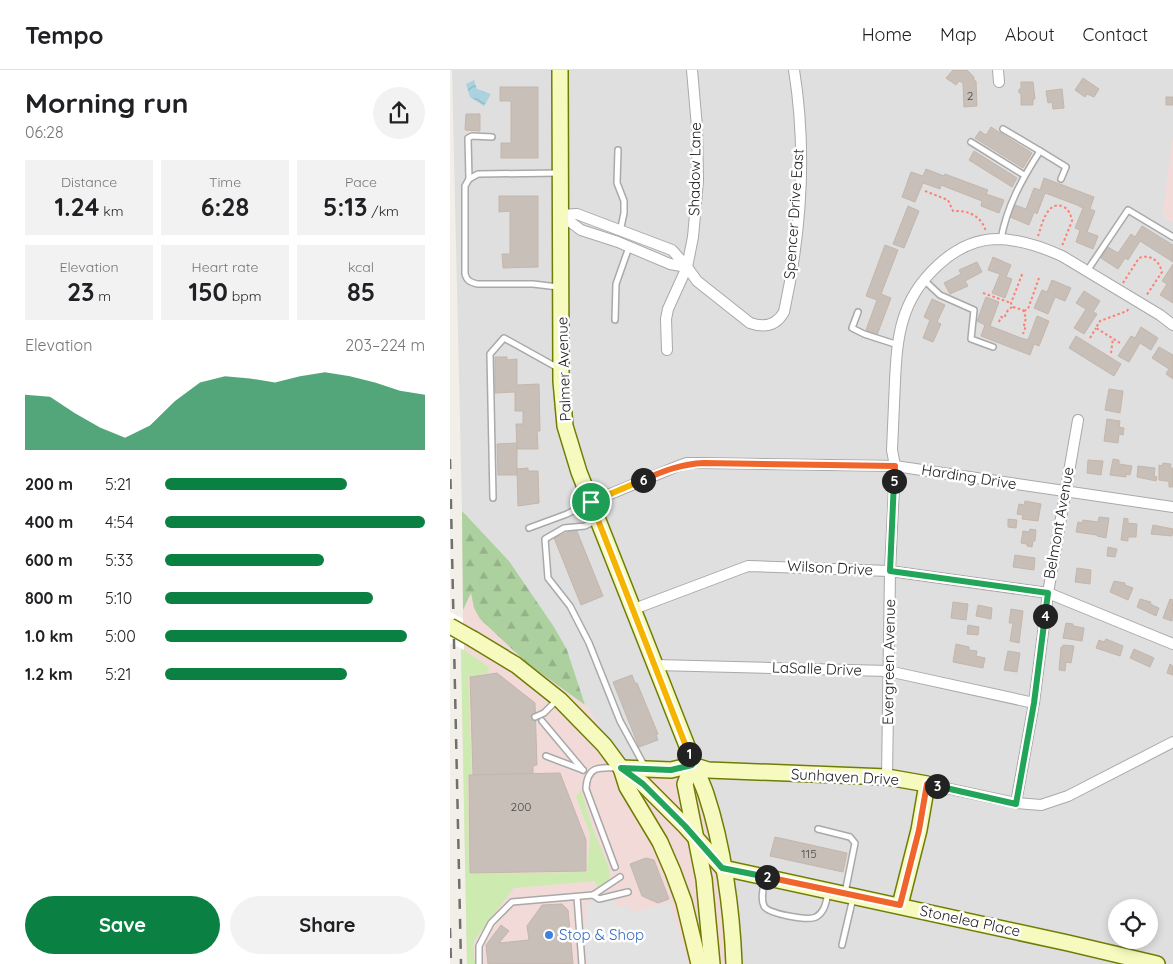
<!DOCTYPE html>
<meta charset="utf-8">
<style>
:root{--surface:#fff;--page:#f2f2f2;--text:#202124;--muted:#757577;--line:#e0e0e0;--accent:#0b8043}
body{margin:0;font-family:Quicksand,sans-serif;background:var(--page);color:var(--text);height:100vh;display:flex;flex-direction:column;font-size:19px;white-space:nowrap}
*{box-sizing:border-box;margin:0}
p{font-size:16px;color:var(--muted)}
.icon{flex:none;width:28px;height:28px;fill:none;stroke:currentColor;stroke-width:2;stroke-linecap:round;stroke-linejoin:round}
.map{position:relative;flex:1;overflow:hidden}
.drawer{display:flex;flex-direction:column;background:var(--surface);width:450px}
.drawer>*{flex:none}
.controls{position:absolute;left:658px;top:829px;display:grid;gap:10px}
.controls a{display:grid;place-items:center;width:50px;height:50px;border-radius:50%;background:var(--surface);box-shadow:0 2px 8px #0003;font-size:25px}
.pin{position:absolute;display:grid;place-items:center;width:42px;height:42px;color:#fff;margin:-21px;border:2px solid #fff;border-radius:50%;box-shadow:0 1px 5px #0007}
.km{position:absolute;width:25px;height:25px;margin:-12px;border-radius:50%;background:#222;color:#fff;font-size:14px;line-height:25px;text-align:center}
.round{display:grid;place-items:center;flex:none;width:52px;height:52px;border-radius:26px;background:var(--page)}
.summary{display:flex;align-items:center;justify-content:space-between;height:85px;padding:0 25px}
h1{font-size:28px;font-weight:800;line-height:38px}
.stats{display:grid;grid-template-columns:repeat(3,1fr);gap:8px;height:85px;padding:5px 25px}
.stats div{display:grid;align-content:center;border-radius:0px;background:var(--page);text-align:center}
.stats b{font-size:25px;font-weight:800}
.stats small{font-size:14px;font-weight:400}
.stats p{font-size:14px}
.chart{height:140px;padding:10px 25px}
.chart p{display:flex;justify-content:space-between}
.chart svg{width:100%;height:90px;margin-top:5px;fill:var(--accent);opacity:.7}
.button{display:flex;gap:10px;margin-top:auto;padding:10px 25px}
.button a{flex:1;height:58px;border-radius:30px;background:var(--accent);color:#fff;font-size:20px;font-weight:800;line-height:58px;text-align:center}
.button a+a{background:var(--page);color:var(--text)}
ul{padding:0 25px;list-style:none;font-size:16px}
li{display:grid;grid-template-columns:80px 60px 1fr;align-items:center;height:38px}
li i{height:12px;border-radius:6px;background:var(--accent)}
header{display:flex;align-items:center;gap:30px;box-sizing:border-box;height:70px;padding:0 25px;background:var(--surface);border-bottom:1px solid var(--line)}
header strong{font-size:24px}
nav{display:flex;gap:28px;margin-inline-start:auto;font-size:18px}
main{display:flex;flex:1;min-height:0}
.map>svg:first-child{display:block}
</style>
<header>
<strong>Tempo</strong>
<nav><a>Home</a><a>Map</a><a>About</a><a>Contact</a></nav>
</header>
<main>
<section class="drawer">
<div class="summary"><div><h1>Morning run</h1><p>06:28</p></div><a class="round"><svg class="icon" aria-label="share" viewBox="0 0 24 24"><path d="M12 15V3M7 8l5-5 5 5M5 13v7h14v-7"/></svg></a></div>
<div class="stats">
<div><p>Distance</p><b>1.24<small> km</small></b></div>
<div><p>Time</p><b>6:28</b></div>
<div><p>Pace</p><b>5:13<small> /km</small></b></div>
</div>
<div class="stats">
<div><p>Elevation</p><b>23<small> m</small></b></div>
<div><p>Heart rate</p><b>150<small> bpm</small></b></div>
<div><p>kcal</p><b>85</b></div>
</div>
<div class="chart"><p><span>Elevation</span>203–224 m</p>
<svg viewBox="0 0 160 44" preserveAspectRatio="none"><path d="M0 44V17L10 18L20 26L30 33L40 38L50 32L60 20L70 11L80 8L90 9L100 11L110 8L120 6L130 8L140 11L150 15L160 17V44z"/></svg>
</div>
<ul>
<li><b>200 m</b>5:21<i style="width:70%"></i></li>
<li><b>400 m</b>4:54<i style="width:100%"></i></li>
<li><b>600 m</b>5:33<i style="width:61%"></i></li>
<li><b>800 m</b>5:10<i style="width:80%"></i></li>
<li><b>1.0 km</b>5:00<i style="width:93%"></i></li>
<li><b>1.2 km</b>5:21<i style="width:70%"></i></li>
</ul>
<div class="button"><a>Save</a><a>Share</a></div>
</section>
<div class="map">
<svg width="723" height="894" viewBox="0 0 723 894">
<defs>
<pattern id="forest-firs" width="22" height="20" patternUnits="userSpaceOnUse" patternTransform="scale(1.25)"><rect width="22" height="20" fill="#add19e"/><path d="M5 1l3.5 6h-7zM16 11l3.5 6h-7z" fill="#95b388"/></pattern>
<pattern id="water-waves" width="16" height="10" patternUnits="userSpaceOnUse" patternTransform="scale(1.25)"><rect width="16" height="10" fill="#aad3df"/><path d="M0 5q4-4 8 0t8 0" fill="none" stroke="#92b5bf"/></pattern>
</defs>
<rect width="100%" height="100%" fill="#f2efe9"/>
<path fill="#e0dfdf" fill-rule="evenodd" d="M2,0H723V69L713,145L723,152V894H286L177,700L12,441ZM666,838H699V870H666Z"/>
<g fill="#f2dad9">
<polygon points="722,69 723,69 723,152 713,145"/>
<polygon points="12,441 177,700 246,698 258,723 286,894 17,894 11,578 13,549"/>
</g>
<polygon fill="#cdebb0" points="11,578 39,597 38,603 18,607 22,704 18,705 19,804 137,802 140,764 126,727 131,720 143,759 158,795 160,806 158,811 149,818 147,817 145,811 64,818 25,869 23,875 25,894 17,894"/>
<polygon fill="url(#forest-firs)" points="12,441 59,491 104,557 117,580 135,635 77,593 30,549 24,538 21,523 13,540"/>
<polygon fill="#e2e2e2" points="165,829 166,837 180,836 181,843 220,832 238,894 137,894 134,857 137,847 136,833"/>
<polygon fill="url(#water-waves)" points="24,10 27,19 41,24 34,36 20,27 16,14"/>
<polygon fill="#fff" points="0,542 13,549 14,580 0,573"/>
<g fill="#c7bfb8" stroke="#c4b6ab">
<polygon points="503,0 517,0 524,7 524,11 526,11 527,36 514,37 513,13 509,11 506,15 496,8"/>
<polygon points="633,8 649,19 644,27 637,24 635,27 625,20"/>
<polygon points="571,12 583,12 585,29 583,29 583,35 571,35 571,23 569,23 569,19 571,19"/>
<polygon points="50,17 88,17 88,88 51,88 51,73 61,73 61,31 50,31"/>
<polygon points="612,19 614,38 603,39 602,32 598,33 596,21"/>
<rect x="716" y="27" width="7" height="8"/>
<polygon points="16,44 30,44 30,61 15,60"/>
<polygon points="541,57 582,83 573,98 525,68 530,61 536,65"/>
<polygon points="524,81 567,108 562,117 519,90"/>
<polygon points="476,99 494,106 495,104 538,120 536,124 554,130 549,143 531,136 532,131 491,115 490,119 473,113 465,132 452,127 461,102 473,106"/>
<polygon points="594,108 644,127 640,139 645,141 637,162 648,166 643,179 626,172 630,160 625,158 633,138 627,135 595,123 587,144 584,142 579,155 560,147 565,135 576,139 584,118 590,120"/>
<polygon points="49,126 88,126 88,197 53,198 52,184 60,184 60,141 49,142"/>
<polygon points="458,136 469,141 454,178 443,174"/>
<polygon points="692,156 723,175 723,192 690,171 678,190 675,188 668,199 651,188 658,177 668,183 681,164 685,167"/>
<polygon points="435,175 448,180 431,224 441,228 427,265 416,260 427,230 416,226"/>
<polygon points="543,187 561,195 556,207 562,209 555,228 542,223 550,204 538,200"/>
<polygon points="527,192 532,202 515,211 518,216 500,224 494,213 511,204 509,200"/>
<polygon points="723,194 723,233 710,225 717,214 712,211"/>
<polygon points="602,210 621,218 615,231 605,227 598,244 584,238 592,220 597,222"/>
<polygon points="634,221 650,231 643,242 647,244 634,264 624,258 636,239 626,233"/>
<polygon points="536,227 549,232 540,256 571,268 578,270 587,246 599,251 589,276 584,274 580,285 531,266 535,255 527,251"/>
<polygon points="482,229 495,235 487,252 491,254 483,272 473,268 480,250 474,247"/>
<polygon points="691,257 708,268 701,280 690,273 679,292 668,286 681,266 685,268"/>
<polygon points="626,266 671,294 664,306 619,278"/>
<polygon points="709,277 723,285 723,309 716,304 719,299 702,288"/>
<polygon points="45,287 57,287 57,290 67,289 67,315 89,314 90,361 87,361 88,379 67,379 66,354 73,354 73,341 65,341 65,322 45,323"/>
<polygon points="659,319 673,321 670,343 655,340"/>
<polygon points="657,349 670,351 669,357 674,358 673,365 669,364 668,373 654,371"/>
<polygon points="67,373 67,405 48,405 47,374"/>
<polygon points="663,389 669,390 669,394 682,396 680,405 676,404 676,407 660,405"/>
<polygon points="638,390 653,391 651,405 637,403"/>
<polygon points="713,393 721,394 720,398 723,398 723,417 719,417 719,412 717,411 709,410 709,395 712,396"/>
<polygon points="688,396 705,398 704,406 707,407 706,411 687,407"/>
<polygon points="78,398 78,401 88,401 89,433 68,436 67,399"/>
<polygon points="575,431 591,434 588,451 572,449 573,445 567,444 569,434 574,435"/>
<polygon points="649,447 659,448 656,468 647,466 647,465 626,462 628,452 632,453 633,450 648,452"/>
<polygon points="674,448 678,449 678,453 687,454 686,467 678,467 678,471 671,470"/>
<polygon points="558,449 567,450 566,458 558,457"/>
<polygon points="703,455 723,459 722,466 701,464"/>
<polygon points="126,459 153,526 131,535 104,468"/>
<polygon points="580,459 586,460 585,471 583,471 582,477 577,476 577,474 571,473 573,461 579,462"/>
<polygon points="658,477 667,479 665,487 657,486"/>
<polygon points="565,485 585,488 584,500 563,497"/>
<polygon points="627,498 641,500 640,514 625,512"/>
<polygon points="664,511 675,513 675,515 683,518 678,530 660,522"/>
<polygon points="690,529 701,532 700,534 709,538 706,546 687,537"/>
<polygon points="720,529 723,530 722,551 713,548"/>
<polygon points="503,532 518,534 516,550 501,548"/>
<polygon points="528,535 542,538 541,549 526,546"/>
<polygon points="561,539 573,541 569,573 560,571 563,553 559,553"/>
<polygon points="616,553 623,554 623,556 634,558 632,571 613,568"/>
<polygon points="518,555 529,557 528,565 517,564"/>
<polygon points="656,569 673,576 670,586 646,578 649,570 654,572"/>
<polygon points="506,574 519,577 519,580 527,581 526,586 535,588 533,598 503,592"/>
<polygon points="613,575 624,576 621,593 616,592 615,601 609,600 611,577 613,577"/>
<polygon points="684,579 704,588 700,597 680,588"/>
<polygon points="558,581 570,583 567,602 554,600"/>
<polygon points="720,594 723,596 723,605 717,603"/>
<polygon points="47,603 85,633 87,695 83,696 83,704 23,705 20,607"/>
<polygon points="182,605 185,613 187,613 208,664 206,665 208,670 189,677 163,612"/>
<polygon points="110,703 136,770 136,801 20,803 19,705"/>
<polygon points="325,767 397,783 393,802 320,786"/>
<polygon points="196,788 204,790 219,829 208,833 192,826 180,794"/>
<polygon points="112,834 118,840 123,894 38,894 36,875 51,855 59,861 49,873 79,870 77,856 92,835"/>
</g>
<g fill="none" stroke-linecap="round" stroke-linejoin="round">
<g stroke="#a9a9a9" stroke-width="8">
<g id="lane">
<polyline points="521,72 574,105"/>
<polyline points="168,80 167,113 174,131 174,143 170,162"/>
<polyline points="590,81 616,97 611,109"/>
<polyline points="19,109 18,68 22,66 42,67"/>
<path d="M551,169C557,136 572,109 590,81L553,59"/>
<polyline points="637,201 678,140 723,167"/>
<polyline points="474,210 490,225 524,240 521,269 543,277"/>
<path d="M108,217L83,214H27C20,212 17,211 15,204V116L19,109L28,104L110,103"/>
<polyline points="408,242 402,258 414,264 448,275"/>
<polyline points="165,250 166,214 179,177"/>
<polyline points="43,428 40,284 54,268 108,298"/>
<polyline points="145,451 135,456 114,458 95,469 98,508 120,536 139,573 170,651 195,697"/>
<polyline points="79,458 117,444 138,433"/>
<polyline points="85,647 94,643 106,631"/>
<polyline points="92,651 133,700"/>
<polyline points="96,686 133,700"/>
<polyline points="368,759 400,767 405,773 395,823"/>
<path d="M165,797L136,719C137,696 149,697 168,698"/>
<path d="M315,808C314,816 310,828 314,836C318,844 358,851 366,847C375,842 376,832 378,823"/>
<polyline points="143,825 149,829 178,822"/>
<polyline points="127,827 132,894"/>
<polyline points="392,875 403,828"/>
<polyline points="29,894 29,876 41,853 62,832 143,825 170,807"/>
</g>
</g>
<g stroke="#a9a9a9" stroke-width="12">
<g id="street">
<polyline points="548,0 549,12"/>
<path d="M111,145L127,144L222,180L237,197L247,211L300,253C314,258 326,256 334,242C351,164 357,80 344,0"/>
<polyline points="111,145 131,160 168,172 220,194 237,197"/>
<polyline points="217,280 216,249 218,239 237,197 243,167 248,111 247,57 242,0"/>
<polyline points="141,432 228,396 237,393 254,393 445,396 723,437"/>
<polyline points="184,539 298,496 440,501 598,523 723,574"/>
<polyline points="206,595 438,601 584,633"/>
<path d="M437,707L440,501L445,396L442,380C443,357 444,334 445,311C446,291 447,270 453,250C464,212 503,170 546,169C568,169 592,177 612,186L710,245L723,255"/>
<polyline points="477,714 566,733 591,735 618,726 723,672"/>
<polyline points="566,733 584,633 598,523 628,350"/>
</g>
</g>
<g stroke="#707d05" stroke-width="18">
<g id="secondary">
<path d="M110,0L111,311L115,356L129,402L239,681C243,696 251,709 256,724C273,775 282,840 284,894"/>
<polyline points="23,569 66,595 110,630 154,675 171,698 193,714 235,756 273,798"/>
<polyline points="242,695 235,714 254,809 262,894"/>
<polyline points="171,698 221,700 242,695 258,700 437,707 477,714 469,760 450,835"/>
<polyline points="171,698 177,717 210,772 223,802 234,832 249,894"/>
<polyline points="273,798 618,873 707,894"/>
</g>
</g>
<g stroke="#fa8072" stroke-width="2" stroke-dasharray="2.5 2.5" stroke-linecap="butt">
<path d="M475,121L498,130L503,141C518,140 532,146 536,162"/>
<path d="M588,166C592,155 597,129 614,137C619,140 621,145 622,151L612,176"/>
<path d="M673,213L689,188C700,184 709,190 712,202L696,226"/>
<polyline points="533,223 561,233"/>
<polyline points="563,237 573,240 576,248 574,255 576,256 573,264"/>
<polyline points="574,241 578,239 589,208"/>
<polyline points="549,252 551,247 554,248 558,240 562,237 561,233 573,202"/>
<polyline points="640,268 646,258"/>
<polyline points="670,273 646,258 650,251 677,241 679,238"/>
<polyline points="661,283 663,268"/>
</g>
<use href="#lane" stroke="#fff" stroke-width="5"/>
<use href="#street" stroke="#fff" stroke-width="10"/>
<use href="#secondary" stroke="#f7fabf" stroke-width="15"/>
<g stroke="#707070" stroke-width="2.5" stroke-dasharray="10 10" stroke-linecap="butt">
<polyline points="0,389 11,894"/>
<polyline points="0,858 1,894"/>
</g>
<g stroke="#707d05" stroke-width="18" stroke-linecap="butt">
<polyline id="secondary-bridge" points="0,556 23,569"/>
</g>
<use href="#secondary-bridge" stroke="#f7fabf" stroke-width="15"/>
</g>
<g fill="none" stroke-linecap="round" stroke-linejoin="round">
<g stroke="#fff" stroke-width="10">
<polyline id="split-1" points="141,432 239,684"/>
</g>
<g stroke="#fff" stroke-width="10">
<polyline id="split-2" points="239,684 242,695 221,700 171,698 193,714 235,756 272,798 317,807"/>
</g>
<g stroke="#fff" stroke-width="10">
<polyline id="split-3" points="317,807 450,835 469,760 477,714 487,716"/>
</g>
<g stroke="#fff" stroke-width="10">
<polyline id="split-4" points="487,716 566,734 584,633 595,546"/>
</g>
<g stroke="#fff" stroke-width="10">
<polyline id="split-5" points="444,411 440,501 598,523 595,546"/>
</g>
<g stroke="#fff" stroke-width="10">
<path id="split-6" d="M193,410C213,401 231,394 254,393L445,396L444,411"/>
</g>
<g stroke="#fff" stroke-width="10">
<polyline id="split-7" points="141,432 193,410"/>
</g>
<use href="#split-1" stroke="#f5b400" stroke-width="6"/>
<use href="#split-2" stroke="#22a559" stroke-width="6"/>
<use href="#split-3" stroke="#f0652b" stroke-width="6"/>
<use href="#split-4" stroke="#22a559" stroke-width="6"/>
<use href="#split-5" stroke="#22a559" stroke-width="6"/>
<use href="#split-6" stroke="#f0652b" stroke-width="6"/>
<use href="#split-7" stroke="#f5b400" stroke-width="6"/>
</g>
<circle fill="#3f7fe0" stroke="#fff" stroke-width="2" cx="99" cy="865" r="5"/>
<g text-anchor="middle" stroke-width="5" stroke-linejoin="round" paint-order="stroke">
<g font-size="12" fill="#4b4948">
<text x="520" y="30">2</text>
<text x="71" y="741">200</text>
<text x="359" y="788">115</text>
</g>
<g font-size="15" fill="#222" stroke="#fff">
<text transform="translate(245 99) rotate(-89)" y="5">Shadow Lane</text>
<text transform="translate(344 144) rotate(-86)" y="5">Spencer Drive East</text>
<text transform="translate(114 299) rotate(-92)" y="5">Palmer Avenue</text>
<text transform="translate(519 407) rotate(9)" y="5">Harding Drive</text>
<text transform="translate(609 453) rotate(-80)" y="5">Belmont Avenue</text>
<text transform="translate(380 498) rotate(3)" y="5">Wilson Drive</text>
<text transform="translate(439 592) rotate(-89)" y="5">Evergreen Avenue</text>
<text transform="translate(367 599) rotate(2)" y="5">LaSalle Drive</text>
<text transform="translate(395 707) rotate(3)" y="5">Sunhaven Drive</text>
<text transform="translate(520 851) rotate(12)" y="5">Stonelea Place</text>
</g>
<g font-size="15" fill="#366cbe" stroke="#fff" text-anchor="start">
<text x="109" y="870">Stop &amp; Shop</text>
</g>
</g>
</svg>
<div class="controls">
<a><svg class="icon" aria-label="locate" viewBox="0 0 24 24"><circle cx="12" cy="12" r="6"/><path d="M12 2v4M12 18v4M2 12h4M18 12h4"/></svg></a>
</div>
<div class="pin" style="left:141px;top:432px;background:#1e9e55"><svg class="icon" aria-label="arrive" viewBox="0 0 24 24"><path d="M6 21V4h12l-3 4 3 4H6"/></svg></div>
<b class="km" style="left:239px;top:684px">1</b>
<b class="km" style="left:317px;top:807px">2</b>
<b class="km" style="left:487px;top:716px">3</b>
<b class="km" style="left:595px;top:546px">4</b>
<b class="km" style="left:444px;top:411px">5</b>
<b class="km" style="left:193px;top:410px">6</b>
</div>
</main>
